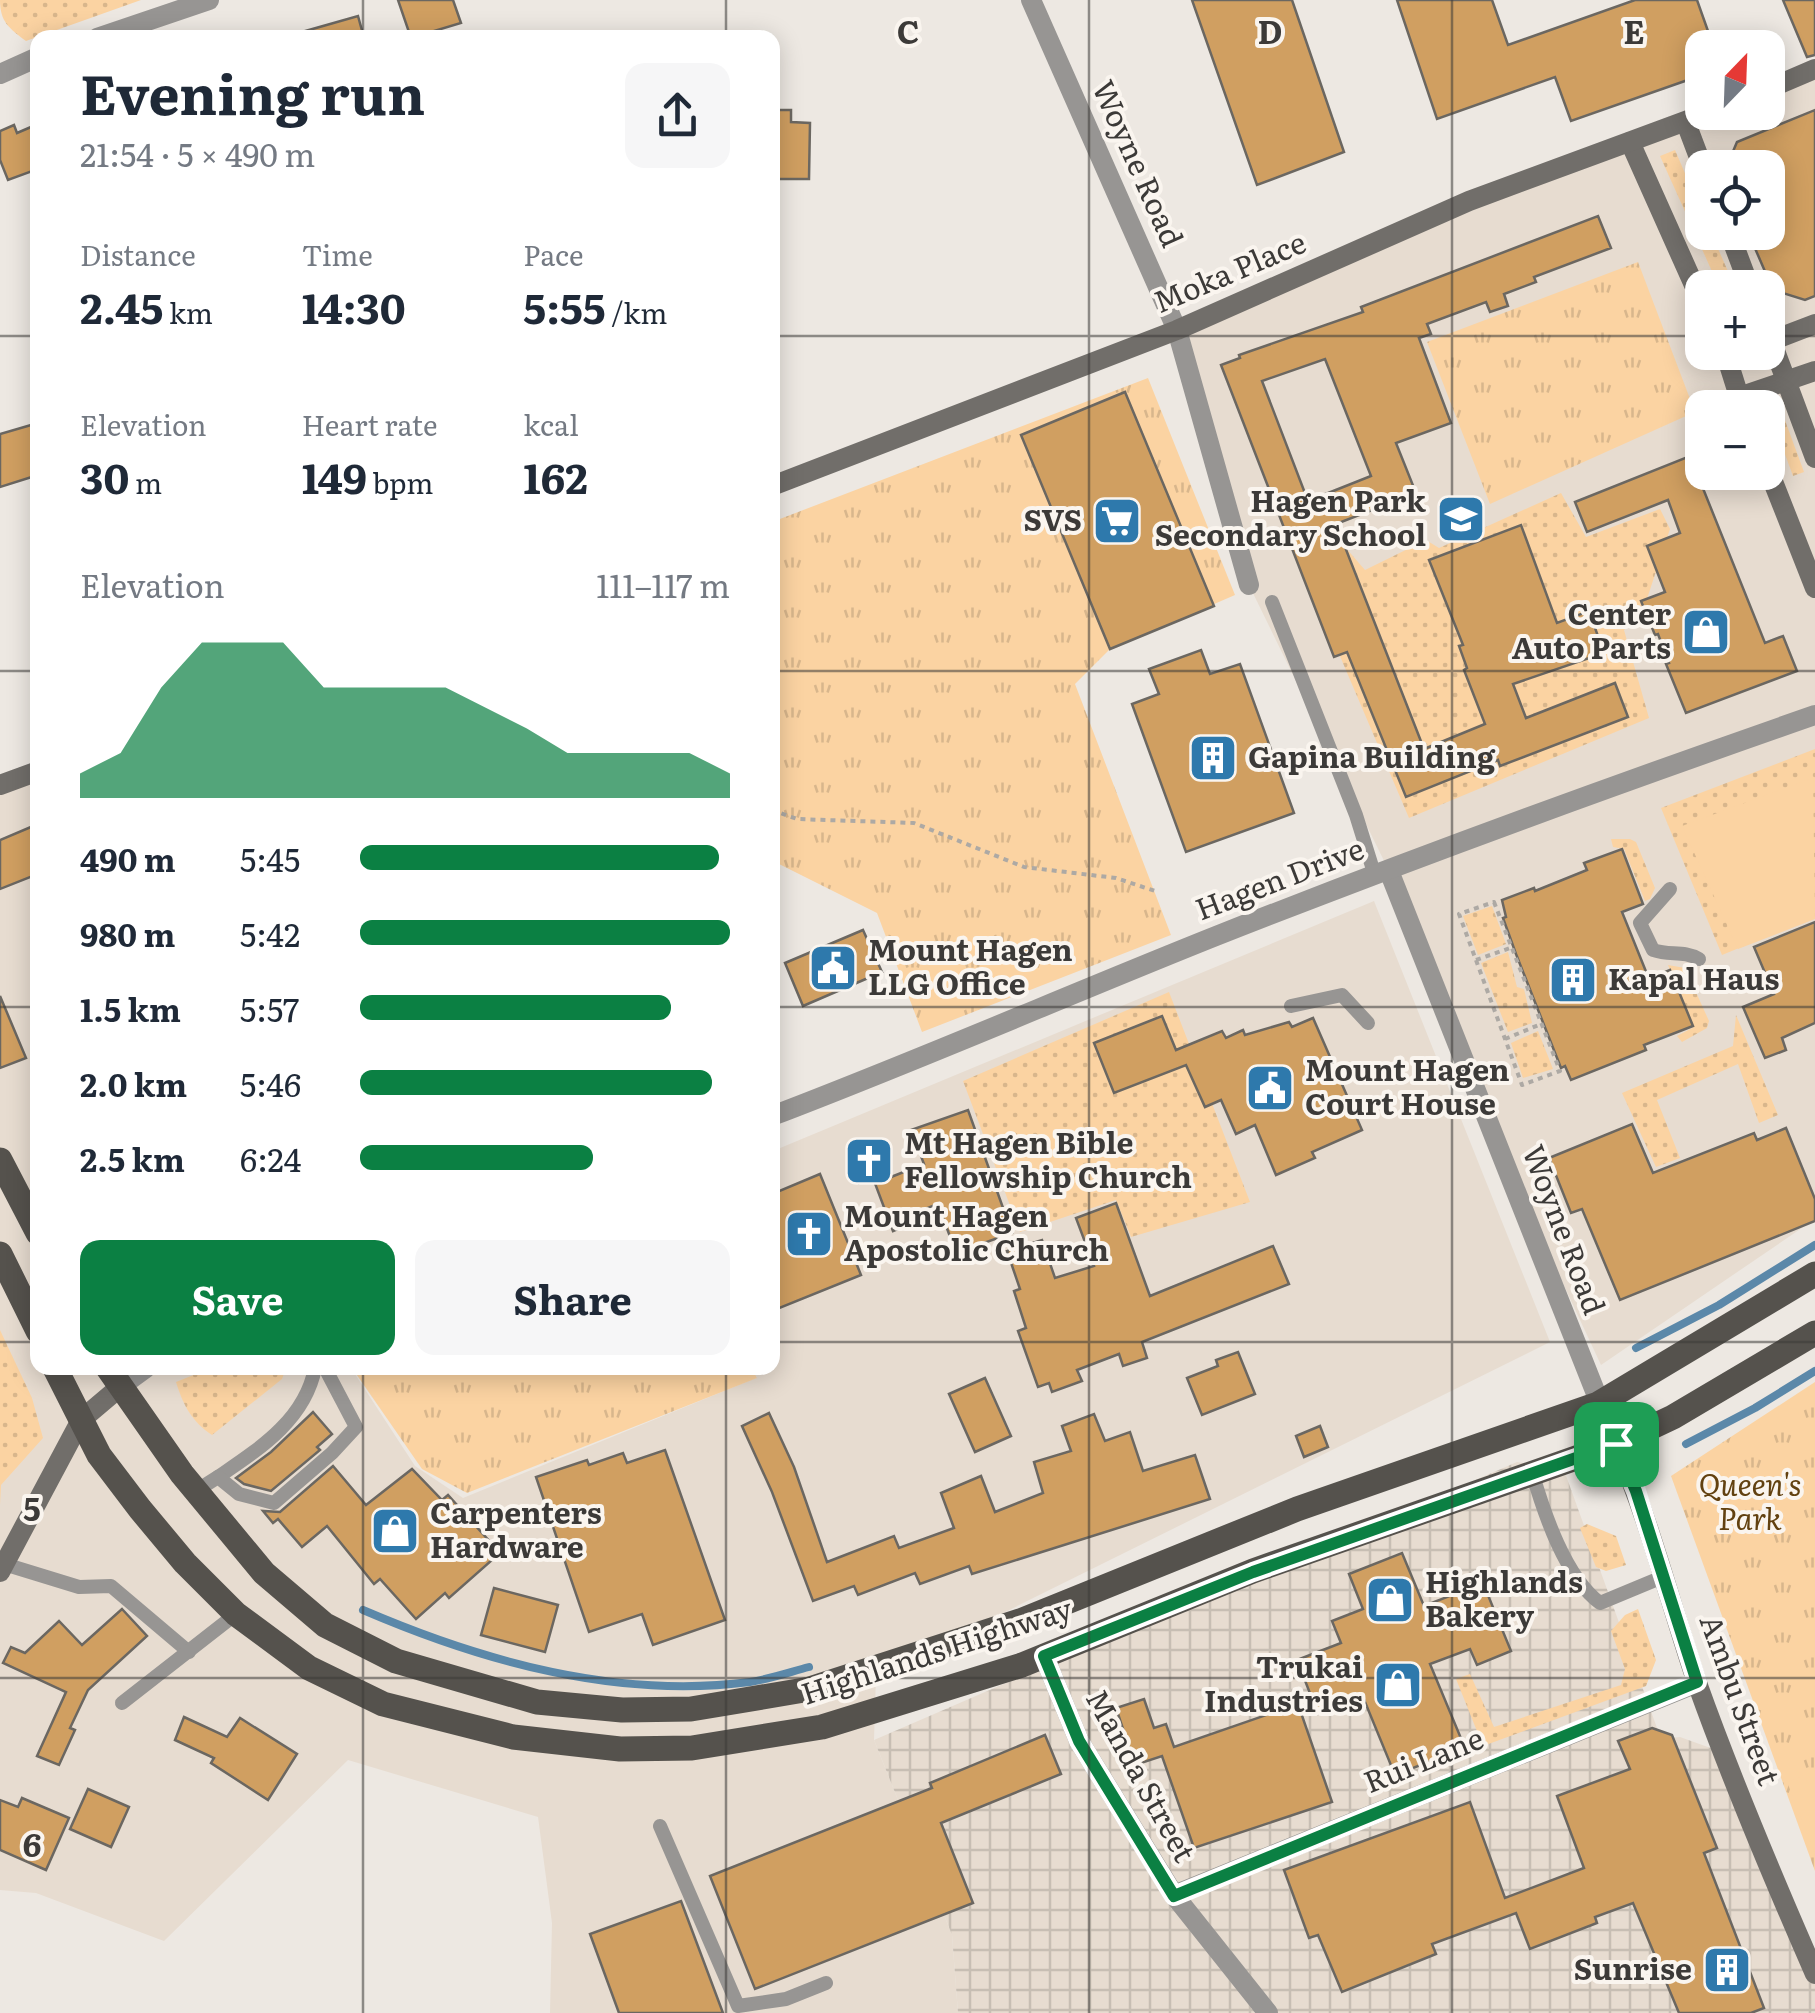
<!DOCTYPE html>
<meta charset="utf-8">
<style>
:root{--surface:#fff;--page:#f6f6f7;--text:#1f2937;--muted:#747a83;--accent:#0b8043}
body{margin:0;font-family:Literata,serif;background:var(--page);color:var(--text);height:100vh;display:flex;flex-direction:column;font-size:38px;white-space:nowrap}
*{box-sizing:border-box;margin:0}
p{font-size:32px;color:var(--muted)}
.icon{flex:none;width:55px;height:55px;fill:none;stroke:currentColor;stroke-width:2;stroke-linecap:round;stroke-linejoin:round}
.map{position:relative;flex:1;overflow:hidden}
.panel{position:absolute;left:30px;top:30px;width:750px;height:1345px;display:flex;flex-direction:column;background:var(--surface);border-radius:20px;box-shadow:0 5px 25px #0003}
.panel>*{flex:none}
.needle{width:65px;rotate:23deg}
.buttons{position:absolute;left:1685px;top:30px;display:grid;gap:20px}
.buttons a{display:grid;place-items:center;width:100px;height:100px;border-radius:20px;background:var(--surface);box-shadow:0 5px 25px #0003;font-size:50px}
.pin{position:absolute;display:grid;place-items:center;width:85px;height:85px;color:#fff;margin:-42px;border-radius:20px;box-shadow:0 5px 15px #0006}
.round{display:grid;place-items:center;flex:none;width:105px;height:105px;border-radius:20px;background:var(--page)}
.overview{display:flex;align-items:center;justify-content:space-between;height:170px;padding:0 50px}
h1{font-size:55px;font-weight:700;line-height:75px}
.stats{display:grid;grid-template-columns:repeat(3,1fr);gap:15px;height:170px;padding:10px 50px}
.stats div{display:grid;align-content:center}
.stats b{font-size:42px;font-weight:700}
.stats small{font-size:28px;font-weight:400}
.stats p{font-size:28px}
.chart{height:280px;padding:20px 50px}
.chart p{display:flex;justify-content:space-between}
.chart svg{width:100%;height:180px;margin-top:10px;fill:var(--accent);opacity:.7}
.button{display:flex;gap:20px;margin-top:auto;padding:20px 50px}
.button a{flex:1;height:115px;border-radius:20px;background:var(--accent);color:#fff;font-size:40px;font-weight:700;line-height:115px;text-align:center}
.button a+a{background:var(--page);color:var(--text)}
ul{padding:0 50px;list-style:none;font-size:32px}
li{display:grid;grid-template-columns:160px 120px 1fr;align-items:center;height:75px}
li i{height:25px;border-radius:12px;background:var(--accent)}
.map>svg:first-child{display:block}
</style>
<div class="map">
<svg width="1815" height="2013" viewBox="0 0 1815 2013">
<defs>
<pattern id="industrial-grid" width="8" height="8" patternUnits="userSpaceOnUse" patternTransform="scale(2.5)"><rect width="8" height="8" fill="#e7dcd0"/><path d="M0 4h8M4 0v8" fill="none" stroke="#c7beb3"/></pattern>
<pattern id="grass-dots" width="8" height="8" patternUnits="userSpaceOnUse" patternTransform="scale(2.5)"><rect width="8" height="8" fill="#fbd3a2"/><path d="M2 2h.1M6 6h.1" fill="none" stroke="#d8b68c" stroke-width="1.8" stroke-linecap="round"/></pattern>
<pattern id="park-tufts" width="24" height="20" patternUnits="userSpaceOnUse" patternTransform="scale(2.5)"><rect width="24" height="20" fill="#fbd3a2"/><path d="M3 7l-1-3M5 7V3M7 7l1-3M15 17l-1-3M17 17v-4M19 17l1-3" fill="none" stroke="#d8b68c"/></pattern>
</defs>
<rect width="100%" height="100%" fill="#ede8e2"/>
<g fill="#e7dcd0" fill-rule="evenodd">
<path d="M1815,74V1219L1601,1365L1506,1161L1389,871L1249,585L1177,330L1712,113L1768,112V92ZM1702,168H1768V232H1702ZM1702,288H1768V352H1702ZM1702,408H1768V472H1702Z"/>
<polygon points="37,765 38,1368 351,1368 415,1466 463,1498 756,1378 751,1368 772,1368 773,1151 1374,901 1550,1342 876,1676 874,1740 952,1935 958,2013 550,2013 552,1923 538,1817 348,1760 164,1941 36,1893 0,1890 0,778"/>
</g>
<polygon fill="url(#industrial-grid)" points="1517,1462 1564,1470 1661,1739 1680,1737 1730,1755 1815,1950 1815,2013 958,2013 952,1935 874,1740"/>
<g fill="url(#grass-dots)">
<path d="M0,0H141L26,41C9,28 0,22 0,0Z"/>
<polygon points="1675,150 1702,213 1702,232 1711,233 1735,287 1719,287 1660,156"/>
<polygon points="1779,404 1804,472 1793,476 1768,408"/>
<polygon points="1561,493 1586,537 1660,509 1670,529 1641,617 1624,630 1649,718 1409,818 1302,567 1345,547 1365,570 1426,540 1439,548"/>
<polygon points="1815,749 1815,917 1722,955 1661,808"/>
<polygon points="1611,839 1630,839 1636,842 1655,888 1650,899 1645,901 1624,849 1613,847"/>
<polygon points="1492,906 1506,944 1478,955 1463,916"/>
<polygon points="1508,952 1517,987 1524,989 1532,1023 1508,1032 1481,963"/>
<polygon points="1668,965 1685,968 1709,1021 1707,1028 1682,1042 1677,1036 1694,1027"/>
<polygon points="1169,992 1250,1202 1131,1237 1116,1200 1020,1232 963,1081"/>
<polygon points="1736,1015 1778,1115 1759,1123 1738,1064 1657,1100 1680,1158 1656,1167 1622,1093 1733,1046"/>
<polygon points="1538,1031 1553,1069 1523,1078 1511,1043"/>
<polygon points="0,1330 32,1398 43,1438 1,1485 0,1505"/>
<path d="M211,1368H286L282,1379L212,1435C192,1422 183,1405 176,1382Z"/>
<polygon points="1587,1524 1616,1536 1626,1565 1606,1571 1596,1567 1580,1528"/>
<polygon points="1638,1609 1656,1660 1646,1686 1483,1746 1456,1679 1470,1674 1494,1727 1621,1685 1625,1669 1611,1631 1625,1615"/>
</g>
<g fill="url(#park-tufts)">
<polygon points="1638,262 1695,412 1490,504 1427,342"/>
<polygon points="1148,378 1235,595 1110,649 1075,684 1171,935 922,1032 877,913 773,861 772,522"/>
<polygon points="352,1368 751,1368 757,1378 467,1493 422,1469"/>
<polygon points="1815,1382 1815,1871 1671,1476"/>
</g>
<g fill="#fbd3a2">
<polygon points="1813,778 1815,919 1738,949 1682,826"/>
<polygon points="1815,1771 1815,1853 1787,1782"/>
</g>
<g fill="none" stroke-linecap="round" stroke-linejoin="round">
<g stroke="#5b88a9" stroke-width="8">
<polyline points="1636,1348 1719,1305 1815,1245"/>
<polyline points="1686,1444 1755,1408 1815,1371"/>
<path d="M363,1610C484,1662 617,1699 750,1682C770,1679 790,1672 809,1667"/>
</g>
</g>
<g fill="#d09f61" stroke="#6b6761" stroke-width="2.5" fill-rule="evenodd">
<polygon points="398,0 453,0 461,23 411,38"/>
<polygon points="1192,0 1292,0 1344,152 1257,185"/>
<polygon points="1397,0 1492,0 1508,45 1635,0 1697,0 1714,48 1702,48 1702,75 1571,121 1555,77 1437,119"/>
<polygon points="1783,0 1815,0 1815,55 1807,57"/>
<polygon points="358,16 364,38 303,38 302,32"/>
<polygon points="772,110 791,110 791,122 810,123 809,179 772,179"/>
<polygon points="1815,110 1815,296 1805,300 1773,290 1748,232 1768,232 1768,168 1726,168 1737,142"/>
<polygon points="38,124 38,169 8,180 0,160 0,131 14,125 17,133"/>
<path d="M1598,216L1611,248L1534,277L1536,282L1504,294L1508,306L1490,312L1486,302L1427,324L1431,334L1419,338L1451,423L1396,443L1416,493L1336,524L1424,749L1485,724L1464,670L1467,668L1459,646L1463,645L1429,560L1521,525L1557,623L1589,611L1604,653L1513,684L1526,718L1615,683L1628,717L1500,766L1498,760L1406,797L1347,652L1334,657L1221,365L1240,358L1239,355L1363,312L1361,307ZM1325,359L1371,476L1308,501L1262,381Z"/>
<polygon points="1125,392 1214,606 1110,649 1021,435"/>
<polygon points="38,423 38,475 0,487 0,434"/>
<polygon points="1690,456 1765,643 1783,636 1797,671 1686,713 1666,664 1669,663 1658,634 1655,635 1641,601 1665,592 1647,546 1680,533 1668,500 1587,532 1575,502"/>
<polygon points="1201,650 1210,674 1240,664 1294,813 1186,852 1132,704 1159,694 1149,669"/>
<polygon points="38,824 38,874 0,889 0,840"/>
<polygon points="1622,849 1643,904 1622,912 1649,979 1670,970 1693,1026 1644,1045 1646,1050 1571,1080 1565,1066 1561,1068 1516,954 1503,918 1506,917 1502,900 1534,888 1535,891 1587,870 1584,863"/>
<polygon points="1815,922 1815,1023 1782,1038 1786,1050 1765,1058 1743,1007 1774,994 1754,947"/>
<polygon points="863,930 882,972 803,1006 785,963"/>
<polygon points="0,996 26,1058 0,1068"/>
<polygon points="1162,1016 1176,1050 1222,1031 1226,1038 1243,1030 1245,1035 1289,1022 1292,1027 1313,1018 1362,1130 1312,1152 1315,1158 1276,1175 1255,1125 1236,1134 1221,1100 1205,1107 1186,1065 1114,1093 1094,1043"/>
<polygon points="968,1110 1012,1233 956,1253 938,1204 905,1217 908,1225 893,1231 873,1178 859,1183 848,1151 878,1140 891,1177 924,1164 911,1130"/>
<polygon points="1632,1124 1653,1173 1754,1133 1757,1140 1786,1128 1815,1199 1815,1221 1620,1300 1582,1209 1571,1213 1549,1158"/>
<polygon points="820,1174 861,1275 777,1309 772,1299 772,1194"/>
<polygon points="1116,1203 1150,1296 1273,1246 1289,1284 1142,1342 1147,1358 1123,1366 1119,1354 1077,1370 1082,1381 1052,1392 1049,1383 1038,1387 1018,1331 1026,1328 1014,1291 1020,1289 1007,1251 1042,1240 1055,1278 1094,1266 1076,1218"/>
<polygon points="1238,1352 1255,1394 1202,1415 1187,1378 1218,1366 1216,1360"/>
<polygon points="985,1378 1011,1436 975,1452 949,1394"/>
<polygon points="313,1412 332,1434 317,1447 320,1450 271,1491 244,1484 236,1478 271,1452"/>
<polygon points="769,1413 794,1467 827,1562 894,1536 899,1548 954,1528 941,1493 981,1476 995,1512 1043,1493 1034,1462 1071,1451 1062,1426 1094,1414 1105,1441 1130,1432 1143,1471 1195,1455 1210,1499 972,1574 969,1566 920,1584 915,1573 858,1595 854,1586 813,1601 772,1492 742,1426"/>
<polygon points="1320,1426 1328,1447 1304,1457 1296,1436"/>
<polygon points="665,1450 725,1620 653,1645 642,1614 589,1632 536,1477 587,1460 589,1465 623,1453 627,1463"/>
<polygon points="333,1466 366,1505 412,1469 442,1500 448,1495 500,1553 449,1598 445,1593 416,1619 380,1579 374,1584 327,1526 302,1547 278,1519 273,1523 263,1511 280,1512"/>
<polygon points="1402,1553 1424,1606 1483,1583 1511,1651 1477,1665 1470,1649 1430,1664 1465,1748 1395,1775 1363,1697 1318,1714 1297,1660 1341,1643 1332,1621 1363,1609 1349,1574"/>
<polygon points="494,1588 558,1605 545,1652 481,1635"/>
<polygon points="122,1609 147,1636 88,1690 70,1728 75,1730 59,1765 37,1756 66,1692 3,1663 11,1647 25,1653 59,1621 82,1645"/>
<polygon points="1144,1699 1154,1728 1166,1724 1174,1747 1298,1704 1332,1802 1194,1848 1162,1756 1135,1765 1116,1708"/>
<polygon points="184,1717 227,1737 240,1718 297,1754 268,1800 211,1763 214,1758 175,1740"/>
<polygon points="1652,1728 1672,1735 1717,1848 1704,1853 1764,2008 1751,2013 1679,2013 1633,1903 1595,1917 1597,1923 1530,1949 1516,1913 1432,1944 1436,1954 1342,1992 1318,1935 1309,1938 1284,1870 1470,1802 1505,1898 1584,1868 1557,1796 1630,1769 1618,1741"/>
<polygon points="1045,1735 1061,1774 941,1823 973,1903 755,1989 710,1876 932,1788 930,1783"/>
<polygon points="88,1789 129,1807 111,1847 70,1829"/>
<polygon points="22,1798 69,1818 46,1870 0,1850 0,1800 18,1807"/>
<polygon points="681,1901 723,2013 619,2013 590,1934"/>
</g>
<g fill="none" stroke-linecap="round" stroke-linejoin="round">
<g stroke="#ada9a4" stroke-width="4" stroke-dasharray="5 5" stroke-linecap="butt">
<polyline points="772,810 797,819 914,823 1024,867 1116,878 1155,891"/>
<polygon points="1494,902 1560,1071 1522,1085 1459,914"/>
<polyline points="1476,960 1510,948"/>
<polyline points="1505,1039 1541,1024"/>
</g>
<g stroke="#979593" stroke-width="14">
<polyline points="1272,602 1356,815 1375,876"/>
<path d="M1670,889L1640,923L1653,950C1670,956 1683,950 1699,959"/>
<polyline points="1291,1006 1342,995 1368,1023"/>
<path d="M1532,1472C1544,1513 1565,1577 1600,1603L1665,1576"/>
<path d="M218,1477C259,1449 305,1420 315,1368"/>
<polyline points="196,1491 218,1477 239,1494 274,1503 332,1453 356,1427 325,1368"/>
<polyline points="4,1564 79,1587 111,1586 189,1652"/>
<polyline points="122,1703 236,1614"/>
<polyline points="660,1826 738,2006 786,1999 826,1983"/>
</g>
<g stroke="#979593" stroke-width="20">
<polyline points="1031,0 1177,330 1249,585"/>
<polyline points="97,38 209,0"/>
<polyline points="0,74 38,57"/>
<polyline points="1389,871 1616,1444"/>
<path d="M772,1116C922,1059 1068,995 1216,936C1414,858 1614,785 1815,715"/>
<polyline points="120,1387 146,1368"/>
<polyline points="1044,1656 1079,1741 1174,1895 1268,2013"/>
<polyline points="1174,1895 1697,1683"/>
</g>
<g stroke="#716e6a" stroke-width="20">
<polyline points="1768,89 1815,69"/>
<polyline points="1686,123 1703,168"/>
<polyline points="1630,142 1702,303"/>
<polyline points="1729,232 1750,288"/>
<polyline points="1768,332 1815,458"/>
<polyline points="1768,342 1815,324"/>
<polyline points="1725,352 1742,406"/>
<polyline points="1739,397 1815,371"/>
<polyline points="1768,469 1815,588"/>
<polyline points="772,486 1177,330 1469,201 1710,112"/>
<polyline points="0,785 38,771"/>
<path d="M1616,1444C1650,1521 1670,1603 1697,1683C1732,1781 1773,1878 1815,1974"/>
<polyline points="0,1572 81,1420 120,1387"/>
</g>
<g stroke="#55524d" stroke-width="25">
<polyline points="0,1160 38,1233"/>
<polyline points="0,1254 38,1331"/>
<polyline points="55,1368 99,1455 140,1509 185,1563 236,1614 309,1668 383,1704 513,1737 620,1749 692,1748 822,1727 1022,1665 1253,1571 1616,1444 1673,1417 1815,1333"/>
<polyline points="108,1368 182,1474 264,1573 325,1625 396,1661 537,1702 622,1710 691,1709 810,1689 1020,1621 1297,1509 1598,1404 1815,1274"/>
</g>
</g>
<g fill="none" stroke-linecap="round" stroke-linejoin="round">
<g stroke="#fff" stroke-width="20">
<polygon id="route" points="1616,1444 1636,1491 1697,1682 1174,1896 1079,1741 1044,1656 1253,1572"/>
</g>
<use href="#route" stroke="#0b8043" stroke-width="12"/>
</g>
<path fill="none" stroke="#3c3a38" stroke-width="2.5" stroke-opacity="0.55" d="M363,0V38M726,0V38M1089,0V2013M1452,0V2013M0,336H38M772,336H1702M1768,336H1815M0,671H38M772,671H1815M0,1007H38M772,1007H1815M0,1342H38M772,1342H1815M363,1368V2013M726,1368V2013M0,1678H1815"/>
<defs>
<g id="school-square" transform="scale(2.5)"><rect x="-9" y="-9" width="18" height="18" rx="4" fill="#2e79ac" stroke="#faf5ef"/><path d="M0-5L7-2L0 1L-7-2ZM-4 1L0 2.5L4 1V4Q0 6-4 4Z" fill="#fff"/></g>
<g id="supermarket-square" transform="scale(2.5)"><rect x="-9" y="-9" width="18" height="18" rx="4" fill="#2e79ac" stroke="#faf5ef"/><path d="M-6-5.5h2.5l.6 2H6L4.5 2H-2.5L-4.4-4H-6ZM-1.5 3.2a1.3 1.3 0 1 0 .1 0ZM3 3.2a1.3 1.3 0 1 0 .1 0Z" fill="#fff"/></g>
<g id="shop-square" transform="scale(2.5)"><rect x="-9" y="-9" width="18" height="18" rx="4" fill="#2e79ac" stroke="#faf5ef"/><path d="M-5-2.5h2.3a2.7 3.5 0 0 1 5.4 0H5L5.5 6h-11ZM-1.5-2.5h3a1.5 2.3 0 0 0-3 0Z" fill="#fff"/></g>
<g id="building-square" transform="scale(2.5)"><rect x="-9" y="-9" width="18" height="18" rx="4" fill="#2e79ac" stroke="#faf5ef"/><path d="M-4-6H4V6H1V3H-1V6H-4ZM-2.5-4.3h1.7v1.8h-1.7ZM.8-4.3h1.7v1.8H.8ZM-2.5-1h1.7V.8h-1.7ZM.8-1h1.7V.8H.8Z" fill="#fff"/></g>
<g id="civic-square" transform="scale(2.5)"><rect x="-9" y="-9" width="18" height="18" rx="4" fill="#2e79ac" stroke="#faf5ef"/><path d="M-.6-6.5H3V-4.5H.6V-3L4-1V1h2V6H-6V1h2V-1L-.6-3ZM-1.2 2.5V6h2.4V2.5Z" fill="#fff"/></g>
<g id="church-square" transform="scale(2.5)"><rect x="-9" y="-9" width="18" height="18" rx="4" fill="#2e79ac" stroke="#faf5ef"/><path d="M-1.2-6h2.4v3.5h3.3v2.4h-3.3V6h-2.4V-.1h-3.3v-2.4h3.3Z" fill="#fff"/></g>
</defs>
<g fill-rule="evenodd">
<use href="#school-square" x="1461" y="519"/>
<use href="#supermarket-square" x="1117" y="521"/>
<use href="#shop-square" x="1706" y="632"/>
<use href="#building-square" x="1213" y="758"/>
<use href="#civic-square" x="833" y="968"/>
<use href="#building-square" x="1573" y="980"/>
<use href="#civic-square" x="1270" y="1088"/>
<use href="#church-square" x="869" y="1161"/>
<use href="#church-square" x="809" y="1234"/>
<use href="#shop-square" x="395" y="1531"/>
<use href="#shop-square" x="1390" y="1600"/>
<use href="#shop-square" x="1398" y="1685"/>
<use href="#building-square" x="1727" y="1970"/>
</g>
<g text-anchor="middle" stroke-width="8" stroke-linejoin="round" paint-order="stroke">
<g font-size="30" fill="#3c3a38" stroke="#faf5ef">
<text transform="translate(1137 164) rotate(66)" y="10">Woyne Road</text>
<text transform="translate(1230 273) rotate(-23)" y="10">Moka Place</text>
<text transform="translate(1280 880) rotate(-21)" y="10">Hagen Drive</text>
<text transform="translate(1563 1230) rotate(69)" y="10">Woyne Road</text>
<text transform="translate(937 1652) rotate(-18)" y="10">Highlands Highway</text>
<text transform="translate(1739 1700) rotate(70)" y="10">Ambu Street</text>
<text transform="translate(1424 1761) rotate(-22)" y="10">Rui Lane</text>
<text transform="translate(1140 1776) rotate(61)" y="10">Manda Street</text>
</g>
<g font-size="30" font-weight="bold" fill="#3c3a38" stroke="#faf5ef" text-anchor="start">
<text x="1426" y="512" text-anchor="end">Hagen Park<tspan x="1426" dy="34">Secondary School</tspan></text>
<text x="1082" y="531" text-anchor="end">SVS</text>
<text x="1671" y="625" text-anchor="end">Center<tspan x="1671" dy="34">Auto Parts</tspan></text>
<text x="1248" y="768">Gapina Building</text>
<text x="868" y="961">Mount Hagen<tspan x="868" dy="34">LLG Office</tspan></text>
<text x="1608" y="990">Kapal Haus</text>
<text x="1305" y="1081">Mount Hagen<tspan x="1305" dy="34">Court House</tspan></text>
<text x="904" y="1154">Mt Hagen Bible<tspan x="904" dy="34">Fellowship Church</tspan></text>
<text x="844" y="1227">Mount Hagen<tspan x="844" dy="34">Apostolic Church</tspan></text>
<text x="430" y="1524">Carpenters<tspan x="430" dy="34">Hardware</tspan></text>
<text x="1425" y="1593">Highlands<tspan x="1425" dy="34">Bakery</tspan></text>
<text x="1363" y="1678" text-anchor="end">Trukai<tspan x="1363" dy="34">Industries</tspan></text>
<text x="1692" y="1980" text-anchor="end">Sunrise</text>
</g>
<g font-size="30" font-style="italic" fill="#624110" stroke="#faf5ef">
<text x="1750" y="1496">Queen's<tspan x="1750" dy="34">Park</tspan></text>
</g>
</g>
<g font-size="32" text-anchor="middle" font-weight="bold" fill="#3c3a38" stroke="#faf5ef" stroke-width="8" stroke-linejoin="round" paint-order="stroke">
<text x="908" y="44">C</text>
<text x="1270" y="44">D</text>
<text x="1634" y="44">E</text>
<text x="32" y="1521">5</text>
<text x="32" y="1857">6</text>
</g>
</svg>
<div class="buttons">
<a><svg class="needle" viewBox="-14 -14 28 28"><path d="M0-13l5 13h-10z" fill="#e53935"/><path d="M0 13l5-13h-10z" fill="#747a83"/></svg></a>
<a><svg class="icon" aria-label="locate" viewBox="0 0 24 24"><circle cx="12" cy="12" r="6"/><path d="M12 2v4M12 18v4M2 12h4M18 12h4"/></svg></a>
<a>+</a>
<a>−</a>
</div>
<div class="pin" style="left:1616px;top:1444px;background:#1e9e55"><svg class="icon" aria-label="arrive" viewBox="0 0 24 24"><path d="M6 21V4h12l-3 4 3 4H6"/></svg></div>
<section class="panel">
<div class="overview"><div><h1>Evening run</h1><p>21:54 · 5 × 490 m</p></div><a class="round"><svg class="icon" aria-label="share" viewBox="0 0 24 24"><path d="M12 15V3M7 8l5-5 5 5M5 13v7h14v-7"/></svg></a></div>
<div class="stats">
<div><p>Distance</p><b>2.45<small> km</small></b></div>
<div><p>Time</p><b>14:30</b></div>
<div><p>Pace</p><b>5:55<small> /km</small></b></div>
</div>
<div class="stats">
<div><p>Elevation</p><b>30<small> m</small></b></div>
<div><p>Heart rate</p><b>149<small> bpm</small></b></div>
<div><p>kcal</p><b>162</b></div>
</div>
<div class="chart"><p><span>Elevation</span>111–117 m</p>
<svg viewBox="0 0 160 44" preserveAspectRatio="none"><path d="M0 44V38L10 33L20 17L30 6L40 6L50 6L60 17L70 17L80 17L90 17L100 22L110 27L120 33L130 33L140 33L150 33L160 38V44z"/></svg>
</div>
<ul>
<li><b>490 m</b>5:45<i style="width:97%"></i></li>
<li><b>980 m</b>5:42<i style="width:100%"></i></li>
<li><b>1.5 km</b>5:57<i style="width:84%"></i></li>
<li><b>2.0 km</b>5:46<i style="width:95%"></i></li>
<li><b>2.5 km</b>6:24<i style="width:63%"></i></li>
</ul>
<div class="button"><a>Save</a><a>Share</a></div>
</section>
</div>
